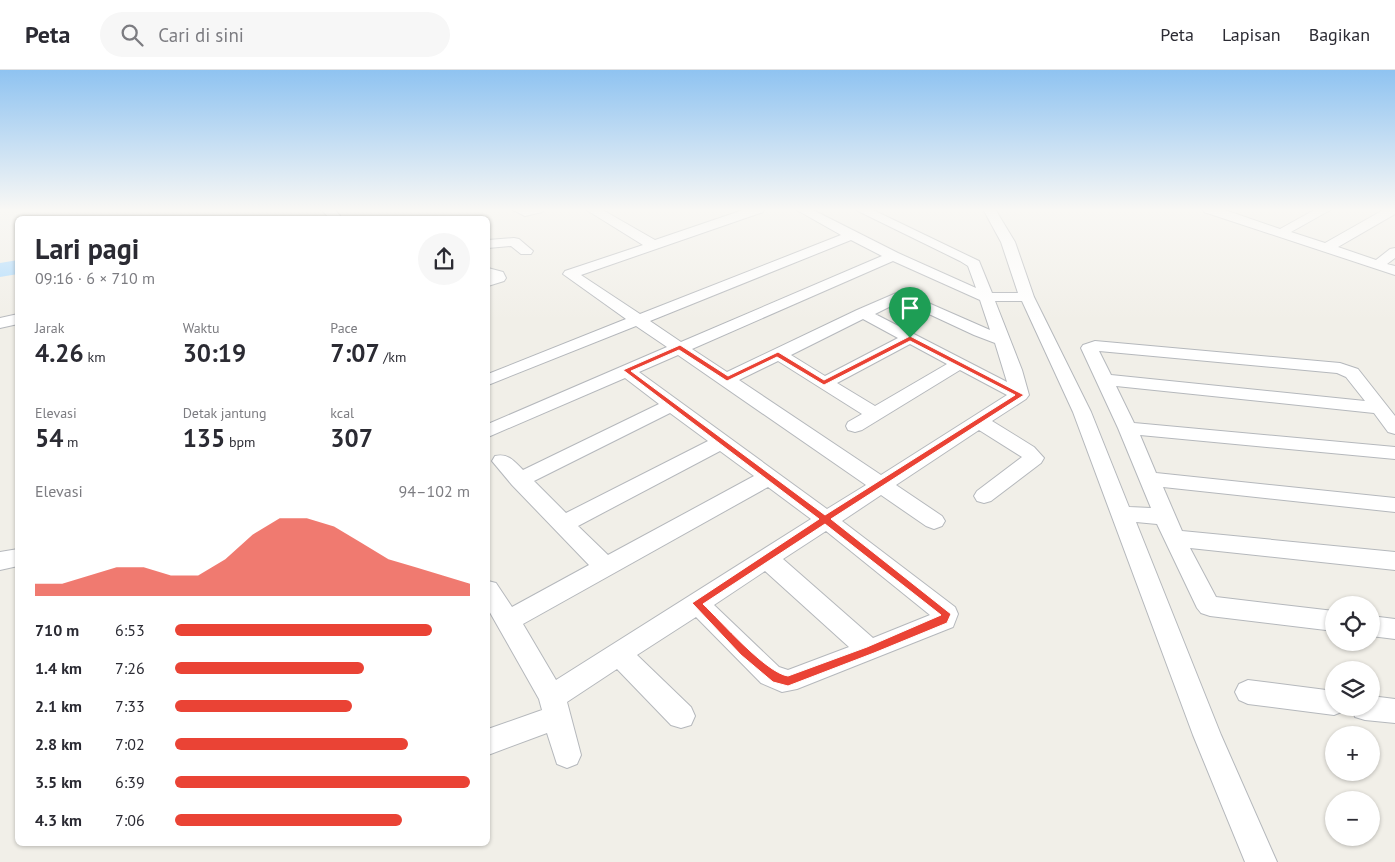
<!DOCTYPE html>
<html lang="id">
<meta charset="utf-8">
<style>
:root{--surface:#fff;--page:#f7f7f7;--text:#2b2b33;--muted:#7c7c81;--line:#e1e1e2;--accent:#ea4335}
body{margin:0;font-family:"PT Sans",sans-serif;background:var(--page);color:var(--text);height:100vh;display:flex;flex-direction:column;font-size:19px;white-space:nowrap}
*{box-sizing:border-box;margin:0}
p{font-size:16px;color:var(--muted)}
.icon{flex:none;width:28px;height:28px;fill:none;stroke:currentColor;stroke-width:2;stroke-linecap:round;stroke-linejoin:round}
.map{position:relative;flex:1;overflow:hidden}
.panel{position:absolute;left:15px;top:146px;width:475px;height:630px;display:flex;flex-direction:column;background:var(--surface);border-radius:8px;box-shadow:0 1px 4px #0004}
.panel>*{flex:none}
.buttons{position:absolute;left:1325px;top:526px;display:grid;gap:10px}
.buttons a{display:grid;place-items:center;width:55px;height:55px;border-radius:50%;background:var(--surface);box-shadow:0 1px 4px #0004;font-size:25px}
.pin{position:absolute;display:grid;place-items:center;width:42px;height:42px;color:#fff;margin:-51px -21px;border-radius:50% 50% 50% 0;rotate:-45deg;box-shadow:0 0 5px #0007}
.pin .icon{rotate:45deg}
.round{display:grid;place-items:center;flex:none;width:52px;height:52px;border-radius:26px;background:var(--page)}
.overview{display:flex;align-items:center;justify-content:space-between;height:85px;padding:0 20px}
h1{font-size:28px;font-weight:700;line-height:38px}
.metrics{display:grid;grid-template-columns:repeat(3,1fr);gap:8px;height:85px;padding:5px 20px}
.metrics div{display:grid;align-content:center}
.metrics b{font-size:25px;font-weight:700}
.metrics small{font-size:14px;font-weight:400}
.metrics p{font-size:14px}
.chart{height:140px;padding:10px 20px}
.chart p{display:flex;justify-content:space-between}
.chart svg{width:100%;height:90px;margin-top:5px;fill:var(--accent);opacity:.7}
ul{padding:0 20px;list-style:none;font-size:16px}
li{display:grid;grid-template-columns:80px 60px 1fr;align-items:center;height:38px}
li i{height:12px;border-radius:6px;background:var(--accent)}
header{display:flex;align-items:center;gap:30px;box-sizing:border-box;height:70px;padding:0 25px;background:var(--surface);border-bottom:1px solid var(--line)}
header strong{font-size:24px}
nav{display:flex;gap:28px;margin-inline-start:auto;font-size:18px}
.search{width:350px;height:45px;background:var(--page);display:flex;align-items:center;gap:12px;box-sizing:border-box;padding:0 18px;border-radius:28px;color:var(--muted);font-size:19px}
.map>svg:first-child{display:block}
</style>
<header>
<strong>Peta</strong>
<div class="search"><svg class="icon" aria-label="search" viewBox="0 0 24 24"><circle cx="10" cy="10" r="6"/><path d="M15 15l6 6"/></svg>Cari di sini</div>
<nav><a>Peta</a><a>Lapisan</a><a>Bagikan</a></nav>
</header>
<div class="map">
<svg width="1395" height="792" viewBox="0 0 1395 792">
<rect width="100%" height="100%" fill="#f1efe8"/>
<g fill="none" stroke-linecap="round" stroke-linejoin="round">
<polygon fill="#aadaff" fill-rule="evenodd" points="18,190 18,204 0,207 0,193"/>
<g stroke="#b5b8bc" stroke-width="2">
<g id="street">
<polygon points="321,139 334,139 343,149 330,149"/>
<polygon points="511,139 544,139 542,142 525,146"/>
<path d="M585,139H601L655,170L746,139H765L763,142L581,205L640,244L841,165L795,139H811L898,183L976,218L968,196L960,191L854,139H871L979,191L992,223H1018L1001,172L983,139H995L1015,172L1034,227L1091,342L1129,437L1151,438L1118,358L1081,278L1083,275L1095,271L1340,293L1358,299L1395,346V364L1388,362L1374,343L1116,316L1134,353L1395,377V389L1140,365L1156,403L1395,428V442L1163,417L1182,461L1395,482V500L1190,478L1216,527L1334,541V561L1210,546L1201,543L1197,538L1157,454L1136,452L1221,665L1277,792H1245L1193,665L1073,342L1022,231H995L1022,300L1029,325L1026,329L992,351L1034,377L1044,388L1041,393L991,431L984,433L977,431L974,426L977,421L1022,387L979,360L896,415L942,446L945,451L942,456L934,459L926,456L881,425L842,451L955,537L958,544L953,557L797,619L782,622L761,613L696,547L637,585L691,637L695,646L691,655L681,658L671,655L617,599L567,632L581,685L577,694L567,698L557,694L547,663L488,685V659L542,640L539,629L488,539V511L496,513L512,537L589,495L512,415L492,391L495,386C508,383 514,391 523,400L659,334L625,308L488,367V354L667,277L636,256L488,315V304L626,249L563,204L565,201L643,175ZM851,170L882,186L681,272L650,251ZM893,191L980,230L990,260L901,221L857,240L727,302L692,279ZM901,231L974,265L995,273L1007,312L875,244ZM863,249L898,268L825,306L791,285ZM910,274L947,294L875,336L837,313ZM1099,281L1337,303L1346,307L1365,331L1111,305ZM678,285L866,415L827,439L639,302ZM778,291L862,344L848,352L846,356L848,360L855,362L862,360L960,300L1007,325L881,405L739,310ZM670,343L708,371L566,443L534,411ZM720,381L754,406L608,485L578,456ZM768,417L811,449L556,610L523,554ZM826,461L930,545L873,568L783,489ZM765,501L849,577L788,600L779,597L714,535Z"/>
<polygon points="1202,139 1222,139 1280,159 1316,139 1332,139 1291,162 1325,173 1385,139 1395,139 1395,144 1338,177 1376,190 1390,179 1395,178 1395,188 1387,194 1395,196 1395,205 1204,142"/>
<polygon points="514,168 519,169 533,181 531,184 521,184 511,176 488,178 488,170"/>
<polygon points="488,198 503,202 506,208 504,211 488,216"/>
<polygon points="18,244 18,254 0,258 0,248"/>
<polygon points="18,479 18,496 0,500 0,482"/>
<polygon points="1371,546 1395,549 1395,569 1371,566"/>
<polygon points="1248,610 1334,621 1334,638 1345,638 1344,641 1334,645 1248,634 1239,630 1235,622 1239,614"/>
<polygon points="1371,626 1395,629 1395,653 1365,650 1355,647 1352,638 1371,638"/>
</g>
</g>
<use href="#street" fill="#fff" fill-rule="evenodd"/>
</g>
<linearGradient id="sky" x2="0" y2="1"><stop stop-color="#8fc3f1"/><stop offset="0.56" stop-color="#f9f8f5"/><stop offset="1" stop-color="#f9f8f5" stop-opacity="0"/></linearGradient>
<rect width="1395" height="250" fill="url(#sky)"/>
<path fill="#ea4335" stroke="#fff" fill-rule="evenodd" d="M910,266L1024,325L831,449L951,544L947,553L874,583L788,616L773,612L741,585L692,533L819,449L623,300L680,275L728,306L778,282L824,310ZM910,271L1015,325L825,445L631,301L679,280L727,311L777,287L824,315ZM825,454L941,545L867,577L788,606C766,603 721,551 703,534Z"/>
</svg>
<div class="buttons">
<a><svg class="icon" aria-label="locate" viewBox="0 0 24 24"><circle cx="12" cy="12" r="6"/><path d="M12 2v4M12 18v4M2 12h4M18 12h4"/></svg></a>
<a><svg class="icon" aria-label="layers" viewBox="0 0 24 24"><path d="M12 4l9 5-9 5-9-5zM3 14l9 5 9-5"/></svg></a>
<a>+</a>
<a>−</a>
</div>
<div class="pin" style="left:910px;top:268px;background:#1e9e55"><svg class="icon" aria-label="arrive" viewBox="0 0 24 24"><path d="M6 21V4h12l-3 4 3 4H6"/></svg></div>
<section class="panel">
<div class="overview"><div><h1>Lari pagi</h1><p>09:16 · 6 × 710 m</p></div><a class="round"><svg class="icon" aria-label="share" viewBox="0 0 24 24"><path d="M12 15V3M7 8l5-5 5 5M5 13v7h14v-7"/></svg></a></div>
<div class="metrics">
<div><p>Jarak</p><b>4.26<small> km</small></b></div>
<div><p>Waktu</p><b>30:19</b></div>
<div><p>Pace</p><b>7:07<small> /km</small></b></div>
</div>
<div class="metrics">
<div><p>Elevasi</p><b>54<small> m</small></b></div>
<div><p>Detak jantung</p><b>135<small> bpm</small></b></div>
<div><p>kcal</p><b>307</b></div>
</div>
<div class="chart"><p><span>Elevasi</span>94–102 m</p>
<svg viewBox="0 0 160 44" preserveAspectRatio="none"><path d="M0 44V38L10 38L20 34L30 30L40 30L50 34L60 34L70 26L80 14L90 6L100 6L110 10L120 18L130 26L140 30L150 34L160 38V44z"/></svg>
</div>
<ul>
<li><b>710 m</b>6:53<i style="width:87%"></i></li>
<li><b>1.4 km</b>7:26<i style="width:64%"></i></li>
<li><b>2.1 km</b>7:33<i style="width:60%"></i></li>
<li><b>2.8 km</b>7:02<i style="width:79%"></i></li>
<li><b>3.5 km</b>6:39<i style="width:100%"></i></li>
<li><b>4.3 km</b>7:06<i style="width:77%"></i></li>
</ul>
</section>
</div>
